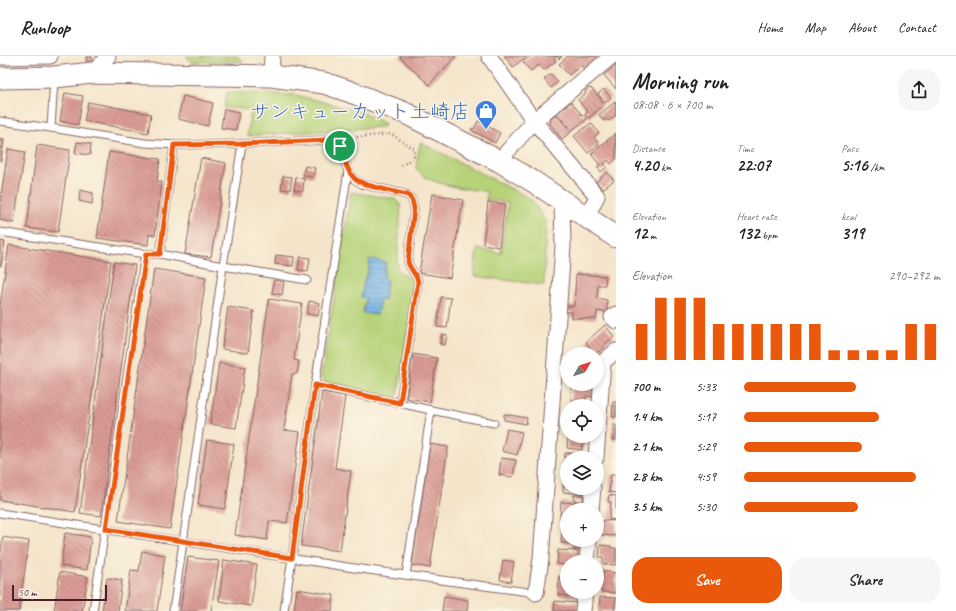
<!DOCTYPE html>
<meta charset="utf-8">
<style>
:root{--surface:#fff;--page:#f6f6f6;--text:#222;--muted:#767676;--line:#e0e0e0;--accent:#ea580c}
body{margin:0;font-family:Caveat,"Klee One",sans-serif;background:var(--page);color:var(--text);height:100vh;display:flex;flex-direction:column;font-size:15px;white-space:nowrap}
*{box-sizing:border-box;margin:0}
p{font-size:13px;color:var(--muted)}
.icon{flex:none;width:22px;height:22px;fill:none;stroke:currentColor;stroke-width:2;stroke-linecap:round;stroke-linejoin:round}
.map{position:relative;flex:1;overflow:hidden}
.sheet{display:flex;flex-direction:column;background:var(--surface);width:340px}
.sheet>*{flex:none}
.needle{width:26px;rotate:51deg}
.tools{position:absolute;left:560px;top:291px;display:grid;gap:8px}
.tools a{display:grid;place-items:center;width:44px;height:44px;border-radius:50%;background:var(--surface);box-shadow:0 2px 6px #0003;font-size:20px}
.scale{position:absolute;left:12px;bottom:10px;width:95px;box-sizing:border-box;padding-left:4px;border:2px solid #4a1f2b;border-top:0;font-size:11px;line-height:14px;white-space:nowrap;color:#4a1f2b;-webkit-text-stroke:3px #fcf5e5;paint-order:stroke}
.pin{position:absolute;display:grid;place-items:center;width:34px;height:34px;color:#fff;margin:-17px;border:2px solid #fff;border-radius:50%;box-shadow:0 1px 4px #0007}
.round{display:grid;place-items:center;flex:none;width:42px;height:42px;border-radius:16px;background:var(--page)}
.head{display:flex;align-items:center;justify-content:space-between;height:68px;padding:0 16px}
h1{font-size:22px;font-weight:700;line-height:30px}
.stats{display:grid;grid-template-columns:repeat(3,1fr);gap:6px;height:68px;padding:4px 16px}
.stats div{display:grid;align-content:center}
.stats b{font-size:17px;font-weight:700}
.stats small{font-size:11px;font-weight:400}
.stats p{font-size:11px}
.chart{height:112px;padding:8px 16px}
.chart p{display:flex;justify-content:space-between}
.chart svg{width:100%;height:72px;margin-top:4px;stroke:var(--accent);stroke-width:6}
.primary-button{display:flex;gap:8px;margin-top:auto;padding:8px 16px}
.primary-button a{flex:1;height:46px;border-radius:16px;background:var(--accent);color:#fff;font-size:16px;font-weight:700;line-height:46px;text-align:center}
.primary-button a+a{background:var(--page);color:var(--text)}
ul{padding:0 16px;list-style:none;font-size:13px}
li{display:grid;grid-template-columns:64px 48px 1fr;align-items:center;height:30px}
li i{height:10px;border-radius:5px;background:var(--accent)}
header{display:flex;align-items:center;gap:24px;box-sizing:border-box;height:56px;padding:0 20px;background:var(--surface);border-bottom:1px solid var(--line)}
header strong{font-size:19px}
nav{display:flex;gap:22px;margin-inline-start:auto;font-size:14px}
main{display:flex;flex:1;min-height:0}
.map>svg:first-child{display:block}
</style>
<header>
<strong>Runloop</strong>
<nav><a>Home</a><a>Map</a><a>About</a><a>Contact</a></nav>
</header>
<main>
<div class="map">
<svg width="616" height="555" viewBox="0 0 616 555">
<defs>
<pattern id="park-dots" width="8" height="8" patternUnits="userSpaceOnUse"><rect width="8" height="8" fill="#b6d379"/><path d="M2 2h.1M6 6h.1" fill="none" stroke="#9eb569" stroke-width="1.8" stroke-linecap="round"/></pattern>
<pattern id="water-rules" width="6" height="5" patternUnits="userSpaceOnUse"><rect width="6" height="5" fill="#74b5e8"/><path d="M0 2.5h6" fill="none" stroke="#6193bc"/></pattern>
<pattern id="building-back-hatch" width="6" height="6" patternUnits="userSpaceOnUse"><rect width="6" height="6" fill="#da9b95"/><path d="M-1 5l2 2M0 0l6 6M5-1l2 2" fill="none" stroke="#b37e7a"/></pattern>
</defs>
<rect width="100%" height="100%" fill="#fcf5e5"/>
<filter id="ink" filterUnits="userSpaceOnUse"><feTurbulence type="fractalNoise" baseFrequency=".025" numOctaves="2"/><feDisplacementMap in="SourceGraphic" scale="8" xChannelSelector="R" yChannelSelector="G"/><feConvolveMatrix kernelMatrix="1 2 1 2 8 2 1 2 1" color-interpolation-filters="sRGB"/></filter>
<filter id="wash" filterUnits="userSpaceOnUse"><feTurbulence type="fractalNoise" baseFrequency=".012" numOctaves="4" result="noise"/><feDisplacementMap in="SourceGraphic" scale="16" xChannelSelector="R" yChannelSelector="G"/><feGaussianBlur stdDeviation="0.9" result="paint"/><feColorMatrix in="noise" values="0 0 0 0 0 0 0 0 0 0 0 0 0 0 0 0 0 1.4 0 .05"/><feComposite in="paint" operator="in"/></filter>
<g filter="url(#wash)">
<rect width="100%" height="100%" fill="#f4e5ca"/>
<g fill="#b6d379" stroke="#807952" fill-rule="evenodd">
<polygon points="227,36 296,39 362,56 384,67 385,70 381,71 247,80 251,54 224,51"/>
<path d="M420,87H422L531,143L546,166L544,229L474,220L477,193L501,197L508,147L486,143L487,136C468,132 426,130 416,112Z"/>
<path d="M351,136L395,143L401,150L397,211C403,223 408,218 415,226L398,338L395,342L325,326L321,321ZM386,206L383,224H387L384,244L380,243L363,256L366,241L365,220L367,221Z"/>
</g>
<polygon fill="url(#park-dots)" stroke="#807952" points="186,0 238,0 243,5 192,6"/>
<polygon fill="url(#water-rules)" stroke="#5f6a8a" points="370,203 386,206 383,223 387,224 384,244 380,244 377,259 363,257 366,242 361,241 365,220 367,220"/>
<g id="blocks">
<g fill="url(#building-back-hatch)">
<polygon points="399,0 456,0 429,29"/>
<polygon points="504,0 525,0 526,1 513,11"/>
<polygon points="530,0 562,0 559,3 557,0 554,3 556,5 544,14 539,9 531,15 523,6"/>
<polygon points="568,0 596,0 599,3 585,14 581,9 569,19 559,8"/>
<rect x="86" y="1" width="6" height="4"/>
<polygon points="616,9 616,33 604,19"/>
<polygon points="551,18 558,26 551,32 544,23"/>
<polygon points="589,32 590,33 591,32 603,46 602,47 603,49 589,62 585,58 588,56 578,44 586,37 585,35"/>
<polygon points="604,33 611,42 605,47 598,38"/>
<polygon points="65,37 83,40 78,69 60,65"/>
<polygon points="183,40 213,47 208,70 178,63"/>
<polygon points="616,45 616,59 609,65 606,63 604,65 599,59"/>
<polygon points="88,46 151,58 148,77 84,65"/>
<polygon points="571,46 582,59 583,58 587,63 572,74 568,69 567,70 557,58"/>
<polygon points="224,53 239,56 236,74 221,72"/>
<polygon points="556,58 571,76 562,83 550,68 551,62"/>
<polygon points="478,65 500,77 495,87 471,74 472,72 474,73"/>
<polygon points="591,67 599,77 594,81 599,88 588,97 574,80"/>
<polygon points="616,77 616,103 611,108 608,104 604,108 607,111 601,116 597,111 600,109 591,98"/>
<polygon points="0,82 4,83 1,105 0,105"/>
<polygon points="77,86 91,88 90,99 75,97"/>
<polygon points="37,89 70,94 58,176 27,172"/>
<polygon points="8,93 25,96 14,167 0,164 0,147"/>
<polygon points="109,96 160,103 157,125 162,126 155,179 149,178 148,189 97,182"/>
<polygon points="201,102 226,107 211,201 185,198"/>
<polygon points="305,110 315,112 313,121 303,119"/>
<polygon points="607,116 614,124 603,133 596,126"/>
<polygon points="283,120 292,121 290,134 281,133"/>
<polygon points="296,121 304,123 303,135 294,134"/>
<polygon points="80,134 93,137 92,148 79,145"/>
<polygon points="432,138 463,144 450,222 419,217"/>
<polygon points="488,146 505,148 499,191 483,188"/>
<polygon points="0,185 5,186 1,210 0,210"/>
<polygon points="9,189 111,205 75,456 0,444 0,250"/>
<polygon points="276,199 294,201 293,210 275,208"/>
<polygon points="300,201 310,202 308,215 298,214"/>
<polygon points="114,206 135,209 101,460 80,457"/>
<polygon points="154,213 206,221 170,473 118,465"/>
<polygon points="576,218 606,220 605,229 598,229 597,242 607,244 607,256 597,255 596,263 572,262 572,256 564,256 564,250 574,250"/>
<polygon points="274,224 284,226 282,239 272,237"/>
<polygon points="441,241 451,242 447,272 437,271"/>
<polygon points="269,243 302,248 294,304 299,305 297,318 292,318 284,374 300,376 287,467 269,465 267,484 235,479"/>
<polygon points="309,245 320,247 318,260 307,258"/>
<polygon points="228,251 254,255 248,297 222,293"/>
<polygon points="605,269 614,281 602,290 604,292 595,298 586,286"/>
<polygon points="442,278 447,279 445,289 440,288"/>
<polygon points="413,298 437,302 430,346 406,342"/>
<polygon points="219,307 245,311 236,372 210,368"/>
<polygon points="572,328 593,328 592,341 586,340 586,345 571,344"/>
<polygon points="322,336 345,340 335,412 351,415 340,495 301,490"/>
<polygon points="613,346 616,346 616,361 612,361"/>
<polygon points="504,358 527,362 526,368 504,364"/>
<polygon points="613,369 616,369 616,384 612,384"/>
<polygon points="507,373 522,376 517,399 502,395"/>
<polygon points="568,380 585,380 584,390 582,390 582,394 567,392"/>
<polygon points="207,384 234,388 225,453 198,449"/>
<polygon points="430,388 448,391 430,512 412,509"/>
<polygon points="565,397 585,399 584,402 567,402 567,415 563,415"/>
<polygon points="501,402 516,404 513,421 499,419"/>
<polygon points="564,416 567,416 567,432 588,432 587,438 563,436"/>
<polygon points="611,419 616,419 616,437 609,436"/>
<rect x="574" y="439" width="9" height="6"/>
<polygon points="609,439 616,440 616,464 609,463 611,446 608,446"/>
<polygon points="561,446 577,447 576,452 579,452 579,454 567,454 567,463 560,463"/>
<polygon points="603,464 616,465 616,480 601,479"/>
<polygon points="562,472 567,472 567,484 583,484 583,493 573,493 573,487 561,487"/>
<polygon points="65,477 91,481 87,514 61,510"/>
<polygon points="3,481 29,485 19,555 0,555 0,502"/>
<polygon points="600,489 611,490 611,492 616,492 616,509 603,508 603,501 599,501"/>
<polygon points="558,494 578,495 577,506 567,506 567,509 557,508"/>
<polygon points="142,495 165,499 157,555 125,555 131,514 139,515"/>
<polygon points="188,501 219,505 211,555 180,555"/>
<polygon points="224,504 257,509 251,550 219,545"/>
<polygon points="503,504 514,506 511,526 500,524"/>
<polygon points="603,515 616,517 616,537 601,536"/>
<polygon points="60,516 88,521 82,555 54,555"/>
<polygon points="559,520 567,520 567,536 580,536 580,541 558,539"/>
<polygon points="107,522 122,524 118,555 102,555"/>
<polygon points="297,533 334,539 332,555 294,555"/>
<polygon points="444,540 468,544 467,555 442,555"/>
<polygon points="600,541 616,542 614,555 599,555"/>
<polygon points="555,545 578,547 577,555 554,555"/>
</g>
</g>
</g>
<g filter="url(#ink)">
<use href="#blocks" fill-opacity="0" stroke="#866463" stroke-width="1"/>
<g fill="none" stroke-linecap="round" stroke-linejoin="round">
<g stroke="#866463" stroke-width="9">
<g id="lane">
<polyline points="54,23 51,72 145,87 174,89 242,88 223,210 307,224"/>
<polyline points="0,65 51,72"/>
<polyline points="241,88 327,84 340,90 348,115 315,329 292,502 284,555"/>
<path d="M348,115L354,123L362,128L408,139L412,144L414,152L408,206C410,214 417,218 418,226L400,347"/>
<polyline points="0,176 145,198 160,198 223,210 173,555"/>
<polyline points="160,198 174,89"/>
<polyline points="315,329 431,354 406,519"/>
<polyline points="431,354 494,367"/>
<polyline points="0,457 354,512 536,537"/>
<polyline points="93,555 145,198"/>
</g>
</g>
<g stroke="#866463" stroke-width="17">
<g id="street">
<polyline points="489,0 534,65 597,140 587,161"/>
<polyline points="0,1 50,0"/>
<polyline points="93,17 108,0"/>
<polyline points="271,20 272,0"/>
<polyline points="499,105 534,65 612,0"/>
<polyline points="616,258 612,261 616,265"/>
<polyline points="596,402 603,306 616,295"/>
<polyline points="591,454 593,432"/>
<polyline points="587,506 589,484"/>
<polyline points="536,537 541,503 563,190 562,144"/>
<polyline points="583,555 585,536"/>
</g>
</g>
<g stroke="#866463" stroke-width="23">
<polyline id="secondary" points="0,22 54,21 93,17 271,20 324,27 348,35 405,57 499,105 534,126 616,181"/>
</g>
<polyline stroke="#866463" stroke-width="2.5" stroke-dasharray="1 3" stroke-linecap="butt" points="345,82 391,78 414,93 414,101 401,110"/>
<use href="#lane" stroke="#fff" stroke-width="7"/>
<use href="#street" stroke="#fff" stroke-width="15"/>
<use href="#secondary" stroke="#fff" stroke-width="21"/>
</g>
</g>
<g fill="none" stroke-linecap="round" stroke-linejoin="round" filter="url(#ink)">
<g stroke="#fff" stroke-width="8">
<path id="route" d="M327,84L340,90C344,101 346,114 354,122C361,130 396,136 408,139L412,144L414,152L408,206C410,214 417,218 418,226L400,347L315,329L292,502L106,473L146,198H160L174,89L241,88Z"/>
</g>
<use href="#route" stroke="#ea580c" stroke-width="5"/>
</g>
<defs>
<g id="shop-pin" transform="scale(1.15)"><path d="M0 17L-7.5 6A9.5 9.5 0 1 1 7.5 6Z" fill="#3f7fe0" stroke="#fcf5e5"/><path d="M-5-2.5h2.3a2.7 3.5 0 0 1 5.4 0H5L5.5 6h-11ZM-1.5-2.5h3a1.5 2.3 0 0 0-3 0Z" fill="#fff"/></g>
</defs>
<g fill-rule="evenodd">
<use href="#shop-pin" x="486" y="55"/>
</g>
<g text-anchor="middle" stroke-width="3" stroke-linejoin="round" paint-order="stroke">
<g font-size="20" fill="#366cbe" stroke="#fcf5e5" text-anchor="end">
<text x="470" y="62">サンキューカット土崎店</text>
</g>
</g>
</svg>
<div class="tools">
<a><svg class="needle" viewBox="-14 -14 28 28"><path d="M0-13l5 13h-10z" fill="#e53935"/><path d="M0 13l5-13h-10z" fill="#767676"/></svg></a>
<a><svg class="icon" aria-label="locate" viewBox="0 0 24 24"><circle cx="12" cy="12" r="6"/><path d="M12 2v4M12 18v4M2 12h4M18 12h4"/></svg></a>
<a><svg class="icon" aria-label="layers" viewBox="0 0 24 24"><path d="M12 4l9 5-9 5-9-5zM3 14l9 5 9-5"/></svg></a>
<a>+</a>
<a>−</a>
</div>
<div class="scale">50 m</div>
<div class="pin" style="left:340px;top:90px;background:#1e9e55"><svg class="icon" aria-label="arrive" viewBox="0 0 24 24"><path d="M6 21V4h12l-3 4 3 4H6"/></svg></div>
</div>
<section class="sheet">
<div class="head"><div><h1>Morning run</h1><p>08:08 · 6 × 700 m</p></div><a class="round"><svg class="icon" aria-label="share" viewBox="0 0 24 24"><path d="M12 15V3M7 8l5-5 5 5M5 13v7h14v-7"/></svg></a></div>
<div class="stats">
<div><p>Distance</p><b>4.20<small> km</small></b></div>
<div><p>Time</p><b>22:07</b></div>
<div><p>Pace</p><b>5:16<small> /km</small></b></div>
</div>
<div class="stats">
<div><p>Elevation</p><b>12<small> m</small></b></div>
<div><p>Heart rate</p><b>132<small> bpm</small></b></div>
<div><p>kcal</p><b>319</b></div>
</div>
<div class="chart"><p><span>Elevation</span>290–292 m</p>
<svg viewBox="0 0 160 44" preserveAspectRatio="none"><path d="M5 44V22M15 44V6M25 44V6M35 44V6M45 44V22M55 44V22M65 44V22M75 44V22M85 44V22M95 44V22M105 44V38M115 44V38M125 44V38M135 44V38M145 44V22M155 44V22"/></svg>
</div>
<ul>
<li><b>700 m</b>5:33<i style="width:57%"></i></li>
<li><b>1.4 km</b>5:17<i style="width:69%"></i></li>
<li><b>2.1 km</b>5:29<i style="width:60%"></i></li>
<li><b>2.8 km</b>4:59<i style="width:88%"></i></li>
<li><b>3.5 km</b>5:30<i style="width:58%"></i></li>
</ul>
<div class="primary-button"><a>Save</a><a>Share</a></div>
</section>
</main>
